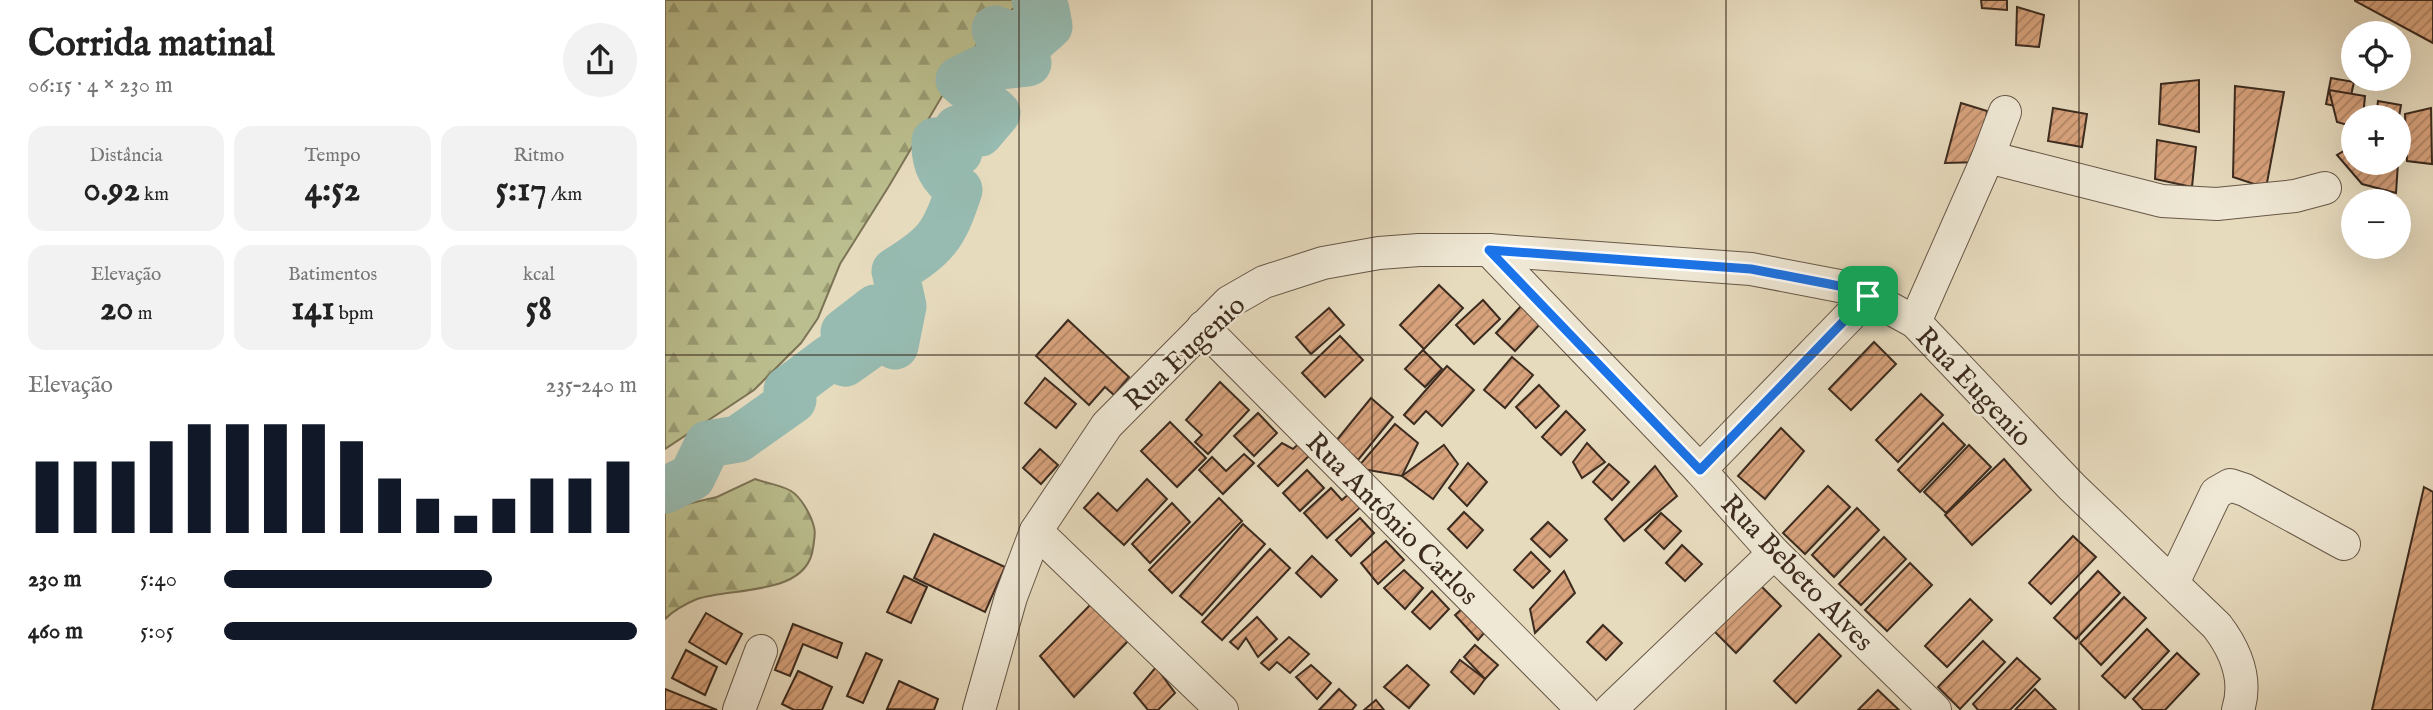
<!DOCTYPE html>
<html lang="pt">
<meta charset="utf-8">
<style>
:root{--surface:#fff;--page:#f2f2f2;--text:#222;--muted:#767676;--accent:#111827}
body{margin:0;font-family:"IM FELL English",serif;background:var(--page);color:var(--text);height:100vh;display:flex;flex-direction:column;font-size:26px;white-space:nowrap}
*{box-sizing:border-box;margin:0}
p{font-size:23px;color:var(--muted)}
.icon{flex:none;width:38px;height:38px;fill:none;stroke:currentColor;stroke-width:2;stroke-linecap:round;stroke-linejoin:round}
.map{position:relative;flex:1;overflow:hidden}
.details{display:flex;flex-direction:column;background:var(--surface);width:665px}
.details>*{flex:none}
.fabs{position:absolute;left:1676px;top:21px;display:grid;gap:14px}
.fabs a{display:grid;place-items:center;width:70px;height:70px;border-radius:50%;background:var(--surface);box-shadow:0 7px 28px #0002;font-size:35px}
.pin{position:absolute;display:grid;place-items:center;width:60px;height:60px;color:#fff;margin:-30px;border-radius:14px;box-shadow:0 4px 10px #0006}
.round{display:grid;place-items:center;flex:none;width:74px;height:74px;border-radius:37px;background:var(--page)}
.head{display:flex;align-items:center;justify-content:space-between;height:119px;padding:0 28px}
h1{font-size:38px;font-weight:700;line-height:52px}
.metrics{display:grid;grid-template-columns:repeat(3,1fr);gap:10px;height:119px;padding:7px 28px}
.metrics div{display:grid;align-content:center;border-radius:18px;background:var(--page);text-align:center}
.metrics b{font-size:35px;font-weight:700}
.metrics small{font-size:19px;font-weight:400}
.metrics p{font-size:19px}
.chart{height:196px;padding:14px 28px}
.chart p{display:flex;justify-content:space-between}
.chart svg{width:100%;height:126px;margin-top:7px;stroke:var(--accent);stroke-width:6}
ul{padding:0 28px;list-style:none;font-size:23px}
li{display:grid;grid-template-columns:112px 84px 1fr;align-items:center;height:52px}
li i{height:18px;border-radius:9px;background:var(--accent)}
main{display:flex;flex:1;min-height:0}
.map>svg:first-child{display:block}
</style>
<main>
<section class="details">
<div class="head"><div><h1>Corrida matinal</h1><p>06:15 · 4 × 230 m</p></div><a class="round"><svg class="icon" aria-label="share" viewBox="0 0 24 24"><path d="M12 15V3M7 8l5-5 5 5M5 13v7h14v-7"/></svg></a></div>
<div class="metrics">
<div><p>Distância</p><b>0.92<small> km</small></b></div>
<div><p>Tempo</p><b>4:52</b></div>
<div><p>Ritmo</p><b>5:17<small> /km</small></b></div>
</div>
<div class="metrics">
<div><p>Elevação</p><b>20<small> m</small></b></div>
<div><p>Batimentos</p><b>141<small> bpm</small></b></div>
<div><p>kcal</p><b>58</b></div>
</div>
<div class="chart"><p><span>Elevação</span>235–240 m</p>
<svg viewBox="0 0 160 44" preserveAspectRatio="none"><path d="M5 44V19M15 44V19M25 44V19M35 44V12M45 44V6M55 44V6M65 44V6M75 44V6M85 44V12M95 44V25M105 44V32M115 44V38M125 44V32M135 44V25M145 44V25M155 44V19"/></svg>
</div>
<ul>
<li><b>230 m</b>5:40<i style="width:65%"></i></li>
<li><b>460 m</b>5:05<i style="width:100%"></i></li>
</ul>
</section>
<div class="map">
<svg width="1768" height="710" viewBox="0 0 1768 710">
<defs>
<pattern id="forest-firs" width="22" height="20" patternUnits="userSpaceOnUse" patternTransform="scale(1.75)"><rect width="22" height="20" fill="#bbbe8e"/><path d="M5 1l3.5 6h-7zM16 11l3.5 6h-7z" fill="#999b73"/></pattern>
<pattern id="building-hatch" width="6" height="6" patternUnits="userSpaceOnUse" patternTransform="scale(1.75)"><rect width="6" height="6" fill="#d7a27c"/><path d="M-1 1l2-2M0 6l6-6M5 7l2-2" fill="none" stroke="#b08465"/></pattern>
</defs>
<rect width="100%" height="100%" fill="#e7dbbe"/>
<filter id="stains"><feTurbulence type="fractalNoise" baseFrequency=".00286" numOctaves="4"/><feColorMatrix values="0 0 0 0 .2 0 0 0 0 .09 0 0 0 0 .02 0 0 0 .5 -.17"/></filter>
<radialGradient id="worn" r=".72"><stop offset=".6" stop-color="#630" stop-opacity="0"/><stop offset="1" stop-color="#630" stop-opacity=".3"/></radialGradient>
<g fill="url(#forest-firs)" stroke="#7c7456" stroke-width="2">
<polygon points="0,0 357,0 313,43 283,86 224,186 175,264 153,318 136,343 89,390 0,449"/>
<path d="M90,479C101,483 116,485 126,491C136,497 146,515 149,527C151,533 149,541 148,548C142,597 65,587 32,599C20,604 9,610 0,619V509L52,497Z"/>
</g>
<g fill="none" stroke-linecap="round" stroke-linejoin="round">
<path stroke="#97bbb1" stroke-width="47" d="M0,490L27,477L43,444L73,439L128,400L122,390L165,358L180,363L204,346L179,332L210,308L230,346L238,306L230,271C271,246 279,236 294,190C277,177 269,164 270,141L294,152L292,129L315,133L332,113L294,80L318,68L363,63L337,46L330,29L366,42L384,26L381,10L370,0"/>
</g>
<g fill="url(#building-hatch)" stroke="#3c2b1f" stroke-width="2">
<polygon points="1316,0 1342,0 1342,10 1317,8"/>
<polygon points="1690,0 1768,0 1768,43 1690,1"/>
<polygon points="1352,7 1379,15 1374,47 1351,45"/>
<polygon points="1666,78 1689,82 1683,109 1661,104"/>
<polygon points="1534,80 1534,132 1494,124 1496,84"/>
<polygon points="1570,86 1619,92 1601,188 1568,177"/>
<polygon points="1664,90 1700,96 1698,117 1689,117 1689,127 1672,122"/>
<polygon points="1713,101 1736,105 1734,117 1711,117"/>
<polygon points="1296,103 1322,111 1316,162 1280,163"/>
<polygon points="1388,108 1422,114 1417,147 1383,141"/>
<polygon points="1766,108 1767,164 1742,161 1740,114"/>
<polygon points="1492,140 1531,147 1527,187 1490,179"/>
<polygon points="1689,145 1689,163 1733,163 1731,193 1697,184 1672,155"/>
<polygon points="774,285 798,308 759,349 735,325"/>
<polygon points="818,300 835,319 809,344 791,325"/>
<polygon points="858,304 877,322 850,351 831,333"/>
<polygon points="664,308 679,325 646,354 631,337"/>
<polygon points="403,320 464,377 449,395 440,387 424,405 371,356"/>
<polygon points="675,336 698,360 660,397 637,373"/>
<polygon points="1209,342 1231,364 1186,410 1164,389"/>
<polygon points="758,350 777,369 760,387 740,369"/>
<polygon points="847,357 868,375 840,408 819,390"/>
<polygon points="782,366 809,390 777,426 761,411 749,424 739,415"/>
<polygon points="380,378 411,404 391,428 360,403"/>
<polygon points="555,382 584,410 543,454 530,442 537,435 521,420"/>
<polygon points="874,385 894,406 871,428 851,407"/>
<polygon points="1256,394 1278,415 1233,462 1211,440"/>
<polygon points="706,398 728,417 693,460 671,441"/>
<polygon points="901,411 920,430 896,455 877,437"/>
<polygon points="593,413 612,433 589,456 569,436"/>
<polygon points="505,422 541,458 512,487 476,451"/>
<polygon points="1278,423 1300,445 1255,492 1233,470"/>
<polygon points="730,424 753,443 737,476 692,468"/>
<polygon points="1116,428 1139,451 1100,499 1073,476"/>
<polygon points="639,439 650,450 613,486 593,466 617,443 628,449"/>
<polygon points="922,443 940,462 917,478 908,462"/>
<polygon points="779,445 793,464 768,499 737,476"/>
<polygon points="1304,445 1326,467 1281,513 1259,492"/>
<polygon points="375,449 393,465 376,484 358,468"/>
<polygon points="579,454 589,463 558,494 534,470 547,457 561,471"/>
<polygon points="1339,459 1366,490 1307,545 1280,515"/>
<polygon points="803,463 822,482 802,506 784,488"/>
<polygon points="944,464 964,482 947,500 928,482"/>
<polygon points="990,466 1012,496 959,541 940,519"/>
<polygon points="642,470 659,488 635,511 618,493"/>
<polygon points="482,479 502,499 459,545 419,508 433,493 452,511"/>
<polygon points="1163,486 1185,507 1140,554 1118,533"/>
<polygon points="1759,487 1768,492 1768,710 1707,710"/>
<polygon points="666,488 677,500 688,490 701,502 662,538 639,513"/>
<polygon points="554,498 577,521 507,593 484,570"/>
<polygon points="507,503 525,522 485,563 467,544"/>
<polygon points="1192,508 1214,530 1169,577 1147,555"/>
<polygon points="799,512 818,530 802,548 783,529"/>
<polygon points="996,513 1016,531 999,549 980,530"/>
<polygon points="695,518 709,533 686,556 671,540"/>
<polygon points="883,522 902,540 885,557 866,539"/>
<polygon points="578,524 600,544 537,615 515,596"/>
<polygon points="269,534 340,567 320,612 249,578"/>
<polygon points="1408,536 1431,557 1386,604 1364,583"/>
<polygon points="1219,537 1241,559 1196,605 1174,584"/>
<polygon points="721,541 739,560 713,584 696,563"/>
<polygon points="1017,545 1037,564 1020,581 1001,563"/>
<polygon points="605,549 625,568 557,640 537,622"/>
<polygon points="866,552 885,571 868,588 849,570"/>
<polygon points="647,556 672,580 656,597 631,573"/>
<polygon points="1245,563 1267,585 1222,631 1200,610"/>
<polygon points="739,570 758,588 740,609 719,588"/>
<polygon points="899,571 910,593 870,633 865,609"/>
<polygon points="1433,571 1455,593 1411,639 1389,618"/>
<polygon points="239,576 262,587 246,623 222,612"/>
<polygon points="1094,584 1116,606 1071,653 1049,631"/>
<polygon points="767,591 784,609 765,629 747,612"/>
<polygon points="1459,597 1481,618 1436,665 1415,643"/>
<polygon points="431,599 467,637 409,697 375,656"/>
<polygon points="1305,599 1327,620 1282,667 1260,646"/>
<polygon points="806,601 827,624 813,640 790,615"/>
<polygon points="41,613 77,634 61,664 24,642"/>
<polygon points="592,617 612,639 593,657 581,638 573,649 565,642"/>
<polygon points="128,624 177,643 172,658 138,644 125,676 110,670"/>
<polygon points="938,625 957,643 941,660 922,642"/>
<polygon points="1482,629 1504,651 1460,698 1437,676"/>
<polygon points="1154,634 1176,656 1131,703 1109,681"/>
<polygon points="624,637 644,654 625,673 612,662 604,670 596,663"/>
<polygon points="1318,641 1340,662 1295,709 1273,687"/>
<polygon points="810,645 833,665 820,679 799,657"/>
<polygon points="21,650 52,667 40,695 7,678"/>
<polygon points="201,653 217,660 198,703 182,696"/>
<polygon points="1512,653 1534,674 1500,710 1478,710 1468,699"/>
<polygon points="1352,658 1375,679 1345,710 1313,710 1308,704"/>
<polygon points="795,660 820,679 809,694 786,672"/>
<polygon points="646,665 666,683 652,699 631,677"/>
<polygon points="742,665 764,685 744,708 719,687"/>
<polygon points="491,667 510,693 493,710 483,710 469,693"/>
<polygon points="133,671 167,687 157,710 129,710 117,704"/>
<polygon points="234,681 273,699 269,710 222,709"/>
<polygon points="0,689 52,710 0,710"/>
<polygon points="674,689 691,705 687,710 654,710"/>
<polygon points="1370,689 1391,710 1350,710"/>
<polygon points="1213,690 1234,710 1193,710"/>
<polygon points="711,700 719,710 699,710"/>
</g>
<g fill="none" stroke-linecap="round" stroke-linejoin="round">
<g stroke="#675747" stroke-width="34">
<g id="minor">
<polyline points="1323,157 1497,201 1552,204 1630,196 1660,188"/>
<polyline points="824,250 1035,470 1109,553 1270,710"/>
<polyline points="1250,322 1323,157 1340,112"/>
<polyline points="538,327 918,710"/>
<polyline points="1035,470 1204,296"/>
<polyline points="371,531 557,710"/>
<polyline points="1508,583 1551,493 1565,485 1580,490 1679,544"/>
<polyline points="74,710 96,651"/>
<path d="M314,710L346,597L371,531L442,425L564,302L599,282L658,263L714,253L754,250H824L1086,269L1190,289L1250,322L1407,487L1552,626C1571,651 1583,679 1573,710"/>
<polyline points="945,710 1109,553"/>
</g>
</g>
<use href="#minor" stroke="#efe8d5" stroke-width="32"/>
</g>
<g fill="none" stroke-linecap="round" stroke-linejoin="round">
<g stroke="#fff" stroke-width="14">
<polygon id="route" points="824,250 1086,269 1190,289 1203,296 1035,470"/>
</g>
<use href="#route" stroke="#1a73e8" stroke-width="9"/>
</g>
<path fill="none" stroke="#3c2b1f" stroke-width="2" stroke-opacity="0.55" d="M354,0V710M707,0V710M1061,0V710M1414,0V710M0,355H1768"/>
<g text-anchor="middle" stroke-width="5" stroke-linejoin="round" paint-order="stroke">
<g font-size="28" fill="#3c2b1f" stroke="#efe8d5">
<text transform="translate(519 352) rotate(-43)" y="10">Rua Eugenio</text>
<text transform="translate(1310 386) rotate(46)" y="10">Rua Eugenio</text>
<text transform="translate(728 518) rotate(45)" y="10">Rua Antônio Carlos</text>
<text transform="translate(1133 572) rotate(46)" y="10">Rua Bebeto Alves</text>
</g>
</g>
<rect width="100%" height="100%" filter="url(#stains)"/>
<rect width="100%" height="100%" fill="url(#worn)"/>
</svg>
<div class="fabs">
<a><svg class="icon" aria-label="locate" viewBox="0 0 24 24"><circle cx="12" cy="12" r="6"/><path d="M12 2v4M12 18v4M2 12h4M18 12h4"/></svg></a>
<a>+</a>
<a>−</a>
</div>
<div class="pin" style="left:1203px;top:296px;background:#1e9e55"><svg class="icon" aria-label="arrive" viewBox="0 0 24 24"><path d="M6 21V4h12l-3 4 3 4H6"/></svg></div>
</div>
</main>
